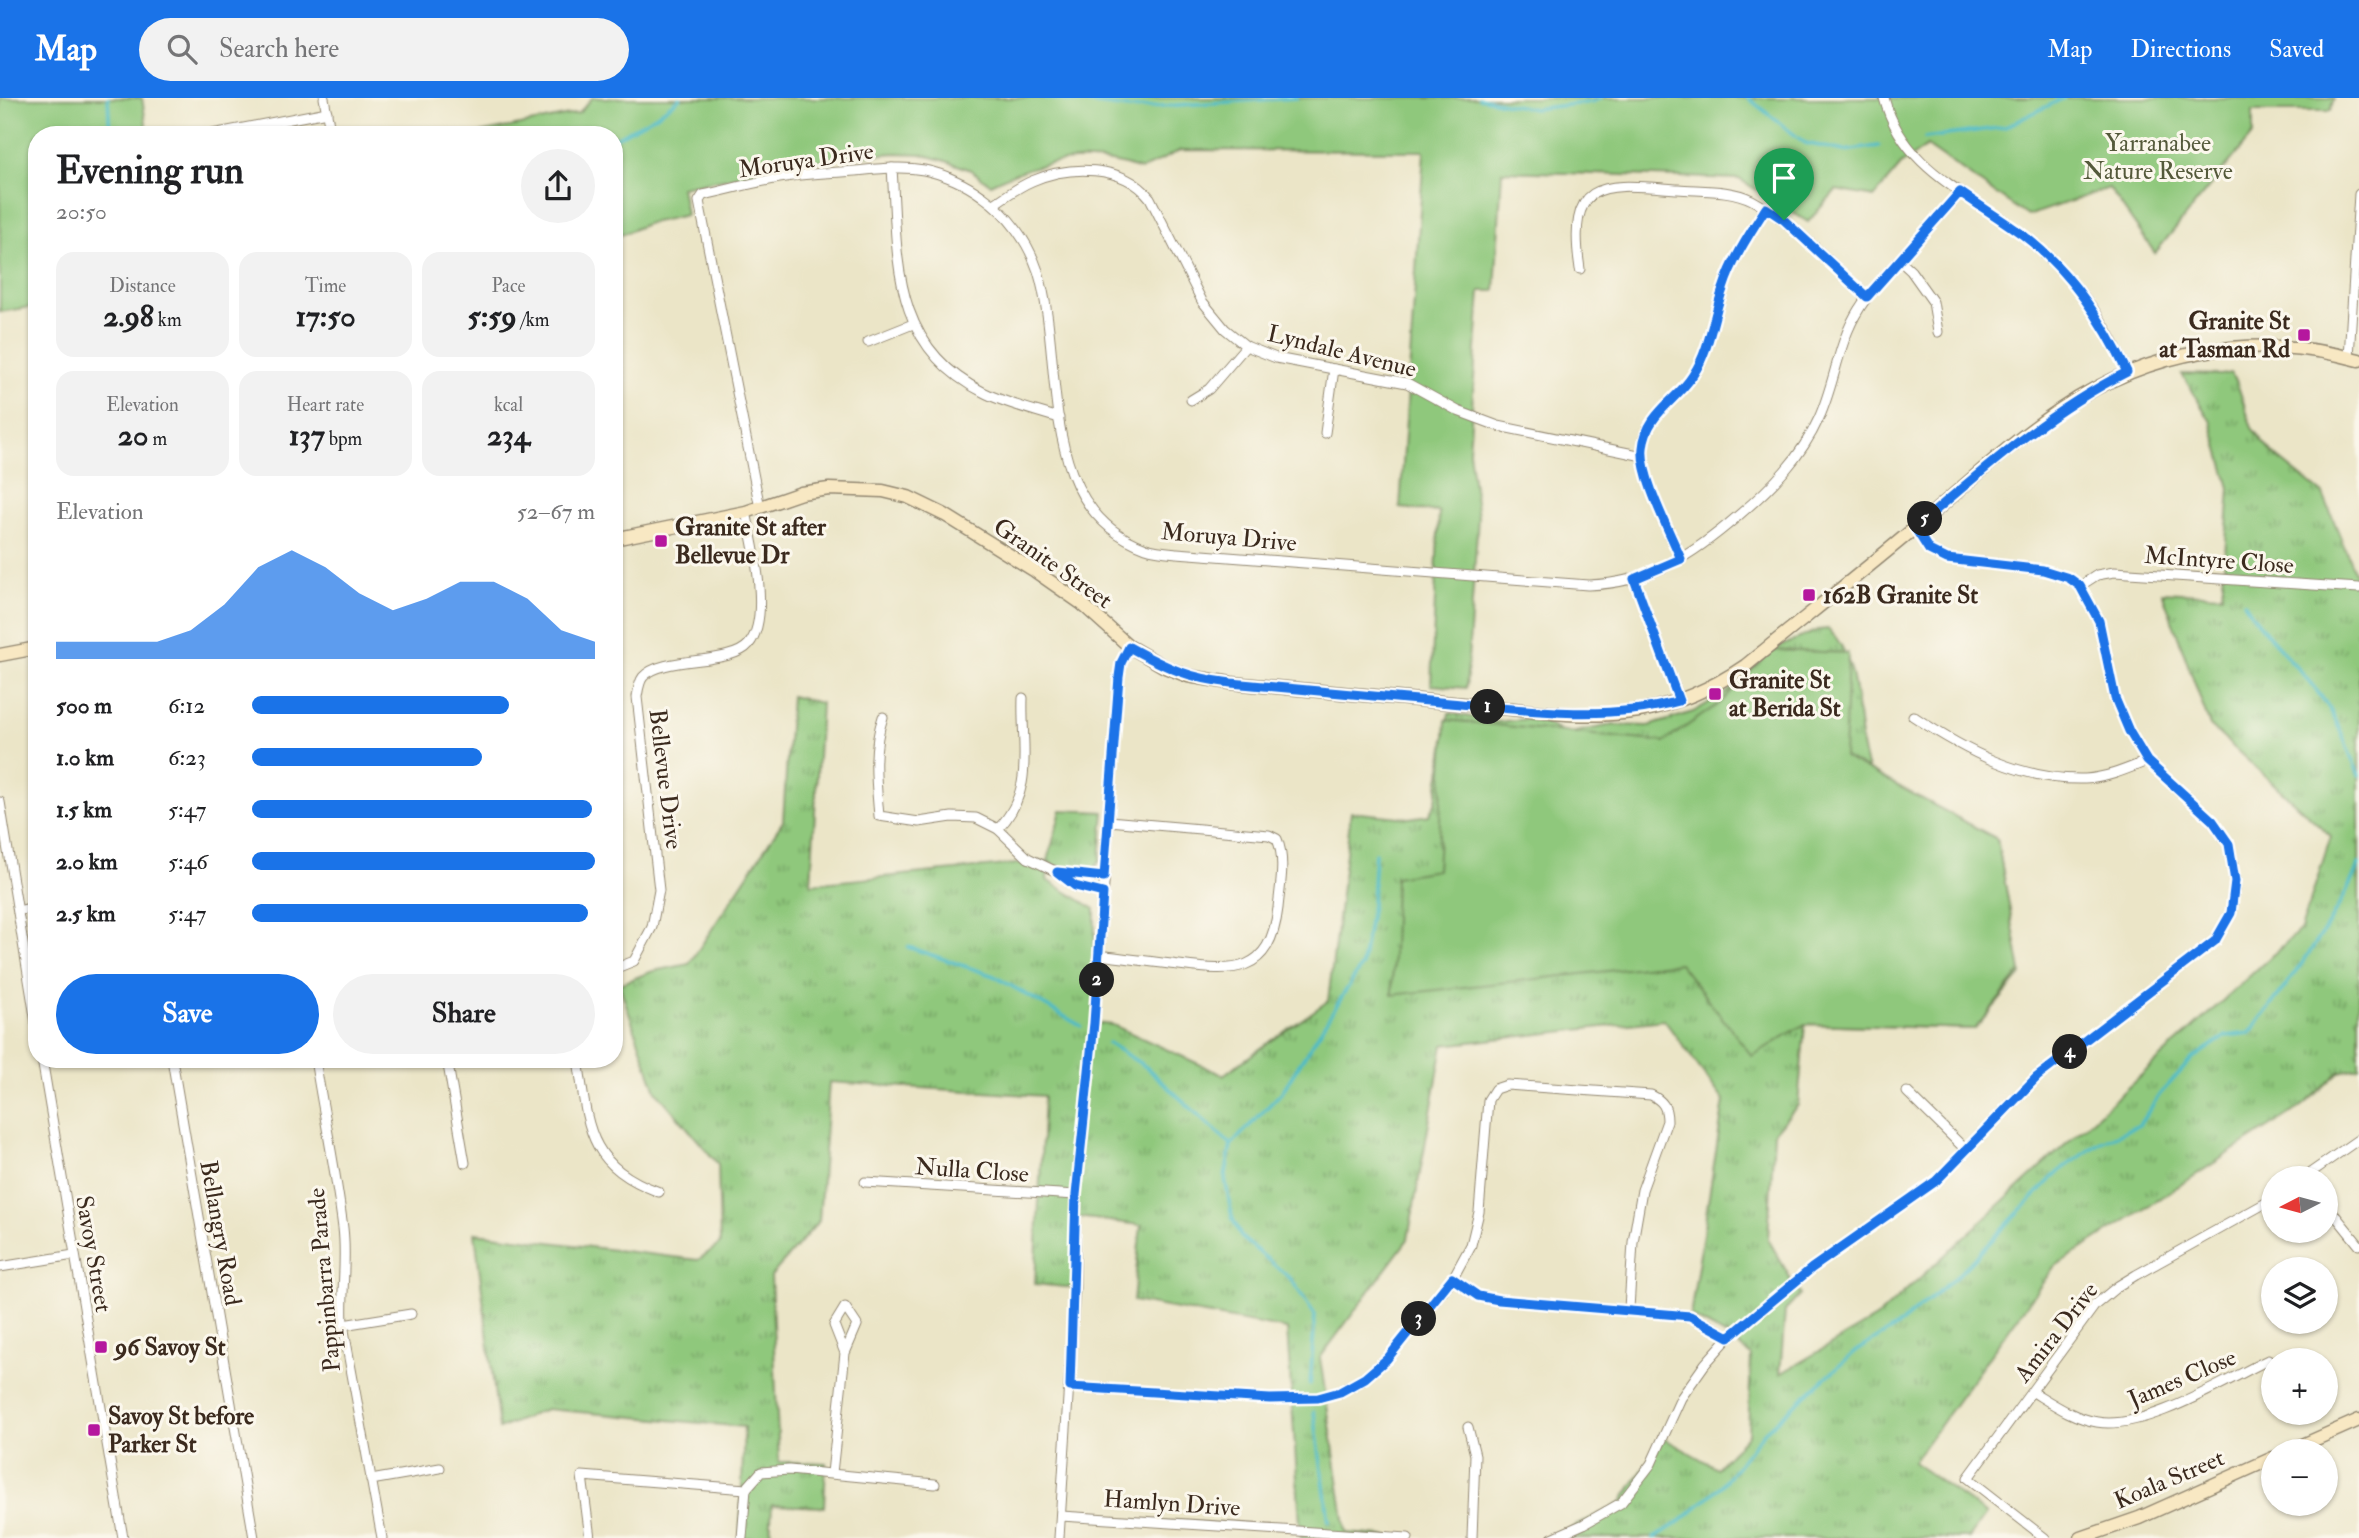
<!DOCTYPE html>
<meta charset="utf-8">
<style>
:root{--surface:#fff;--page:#f2f2f2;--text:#202124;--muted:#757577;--accent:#1a73e8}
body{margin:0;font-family:"IM FELL Double Pica",serif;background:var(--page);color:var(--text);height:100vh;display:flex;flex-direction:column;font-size:26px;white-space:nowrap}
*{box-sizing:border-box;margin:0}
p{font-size:23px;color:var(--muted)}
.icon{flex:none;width:38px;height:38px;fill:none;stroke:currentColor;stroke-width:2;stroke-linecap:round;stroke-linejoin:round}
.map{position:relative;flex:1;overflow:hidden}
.drawer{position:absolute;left:28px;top:28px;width:595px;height:942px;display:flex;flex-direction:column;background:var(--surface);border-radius:28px;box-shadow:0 2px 5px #0004}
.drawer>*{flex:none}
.needle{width:46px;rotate:264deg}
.buttons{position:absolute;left:2261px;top:1068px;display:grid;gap:14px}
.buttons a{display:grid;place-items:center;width:77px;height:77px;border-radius:50%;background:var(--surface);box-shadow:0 2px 5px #0004;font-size:35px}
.pin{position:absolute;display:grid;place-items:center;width:60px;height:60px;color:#fff;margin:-72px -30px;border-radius:50% 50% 50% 0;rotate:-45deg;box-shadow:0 0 7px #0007}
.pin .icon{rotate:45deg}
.km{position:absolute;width:35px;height:35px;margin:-18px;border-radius:50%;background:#222;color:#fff;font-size:19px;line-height:35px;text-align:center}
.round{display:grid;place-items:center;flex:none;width:74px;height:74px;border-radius:37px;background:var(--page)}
.headline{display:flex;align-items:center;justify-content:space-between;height:119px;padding:0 28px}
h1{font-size:38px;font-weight:700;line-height:52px}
.figures{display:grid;grid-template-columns:repeat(3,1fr);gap:10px;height:119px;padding:7px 28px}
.figures div{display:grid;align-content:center;border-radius:18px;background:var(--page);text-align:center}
.figures b{font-size:30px;font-weight:700}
.figures small{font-size:19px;font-weight:400}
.figures p{font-size:19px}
.chart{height:196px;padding:14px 28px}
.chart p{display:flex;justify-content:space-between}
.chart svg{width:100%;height:126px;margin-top:7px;fill:var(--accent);opacity:.7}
.cta{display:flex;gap:14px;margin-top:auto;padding:14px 28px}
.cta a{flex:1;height:80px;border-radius:42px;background:var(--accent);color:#fff;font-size:28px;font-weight:700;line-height:80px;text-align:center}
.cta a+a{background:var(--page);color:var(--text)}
ul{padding:0 28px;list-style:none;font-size:23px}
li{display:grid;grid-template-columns:112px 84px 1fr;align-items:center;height:52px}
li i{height:18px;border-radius:9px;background:var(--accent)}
header{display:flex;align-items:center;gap:42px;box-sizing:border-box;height:98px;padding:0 35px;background:var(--accent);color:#fff}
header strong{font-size:33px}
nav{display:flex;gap:38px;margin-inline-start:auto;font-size:24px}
.search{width:490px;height:63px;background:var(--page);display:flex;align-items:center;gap:18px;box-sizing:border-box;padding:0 24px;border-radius:38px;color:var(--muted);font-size:26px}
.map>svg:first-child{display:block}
</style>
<header>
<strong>Map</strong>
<div class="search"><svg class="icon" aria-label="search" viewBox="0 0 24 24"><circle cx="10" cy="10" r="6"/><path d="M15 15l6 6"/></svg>Search here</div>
<nav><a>Map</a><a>Directions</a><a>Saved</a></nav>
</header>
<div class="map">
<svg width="2359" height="1440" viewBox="0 0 2359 1440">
<defs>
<pattern id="grass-tufts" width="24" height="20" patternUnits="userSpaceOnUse" patternTransform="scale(1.75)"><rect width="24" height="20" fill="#8fc87c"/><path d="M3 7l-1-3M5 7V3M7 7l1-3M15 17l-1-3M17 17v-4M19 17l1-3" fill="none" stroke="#76a365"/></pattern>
</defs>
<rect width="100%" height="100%" fill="#fbf7ec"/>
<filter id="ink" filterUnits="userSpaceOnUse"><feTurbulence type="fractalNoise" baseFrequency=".0143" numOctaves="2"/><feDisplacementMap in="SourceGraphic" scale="14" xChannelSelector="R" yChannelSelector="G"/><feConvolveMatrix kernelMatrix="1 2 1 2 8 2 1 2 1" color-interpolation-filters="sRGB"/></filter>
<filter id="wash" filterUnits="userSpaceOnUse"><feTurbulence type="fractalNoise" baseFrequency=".00686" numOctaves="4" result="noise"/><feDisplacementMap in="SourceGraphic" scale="28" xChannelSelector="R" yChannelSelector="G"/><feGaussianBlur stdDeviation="1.57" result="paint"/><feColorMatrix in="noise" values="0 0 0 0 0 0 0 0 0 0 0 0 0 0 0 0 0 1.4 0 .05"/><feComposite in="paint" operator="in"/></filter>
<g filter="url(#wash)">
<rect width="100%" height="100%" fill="#ebe5c7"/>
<path fill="url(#grass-tufts)" stroke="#65794d" stroke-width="2" d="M2230,275L2236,282L2252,330L2273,356L2323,396L2359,485V970L2339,974L2305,1006L2054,1169L1913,1364L1986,1416L1969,1440H1552L1621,1405L1663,1340L1717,1370L1748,1337L1751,1258L1729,1239L1690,1218L1724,1003L1664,922L1443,947L1408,1141L1320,1260L1346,1435L1408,1440H1301L1287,1231L1133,1203L1141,1127L1077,1119L1075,1190L1035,1186L1044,998L829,984L819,1123L771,1178L779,1364L826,1365L824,1409L772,1407L770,1440H740L744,1329L546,1311L499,1331L475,1135L698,1162L720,1146L718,1066L656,993L619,886L653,873L689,866L783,723L791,598L821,605L811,786L1048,763L1061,712L1104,714L1100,762L1093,773L1054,768L1049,763L1047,782L1095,811L1094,925L1113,927L1223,977L1328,903L1351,714L1409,720L1429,717L1436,703L1449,615L1496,624L1526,621L1545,625L1565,636L1612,627L1649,628L1693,614L1727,594L1772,552L1818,532L1828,531C1865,565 1852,629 1869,674L1997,741L2021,877L1975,931L1805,926L1798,1007L1774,1034L1768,1141L1800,1197L1785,1213L1780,1276L1876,1220L2301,831L2331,738L2210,628L2162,494L2222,497L2230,390L2211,324L2182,276L2221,277Z"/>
<g fill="#8fc87c" stroke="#65794d" stroke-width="2">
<polygon points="0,0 142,0 148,37 37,37 37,208 0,214"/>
<path d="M592,0H2334L2330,13H2253V36L2155,155L2109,90L2028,118L1927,48L1902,66L1874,99L1836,92L1808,124L1739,81L1502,73L1495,193H1480L1469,353L1478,419L1466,590L1431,587L1439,414L1400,410L1424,53L1181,52L1141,72C1089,53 1040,62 990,86L971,72L946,63L921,56L895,55L828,61L681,89L686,117L646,126L614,140V37H470L579,15Z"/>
<polygon points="1772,552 1848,555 1844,659 1997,741 2021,873 1975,931 1805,926 1752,958 1679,865 1392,897 1395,779 1437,772 1446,622 1664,644 1721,604"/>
</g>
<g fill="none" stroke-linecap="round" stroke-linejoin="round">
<g stroke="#4dbbc6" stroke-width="3.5">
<polyline points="108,0 110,37"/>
<polyline points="1046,0 1129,10 1297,0"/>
<polyline points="1479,0 1534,11 1592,4 1601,0"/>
<polyline points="1748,0 1805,45 1844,53 1879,48"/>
<polyline points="1925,40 2005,29 2064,0"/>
<polyline points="614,41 657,17 680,0"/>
<path d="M2244,504C2266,541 2300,568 2325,604C2340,625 2348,654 2359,677"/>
<polyline points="908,849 994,878 1081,928"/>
<polyline points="1108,945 1146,969 1231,1047 1225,1080 1232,1119 1241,1139 1291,1181 1315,1217 1310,1287"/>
<polyline points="1231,1047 1282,994 1362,867 1372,806 1375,755"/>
<polyline points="1314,1314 1329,1424"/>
<path d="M1654,1440L1681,1423L1722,1387L1765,1333L1856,1253L1896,1229L1957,1178L2057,1075L2099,1045L2139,1027L2160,996L2193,960L2226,938L2250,935C2290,882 2334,828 2359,766"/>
</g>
</g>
</g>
<g filter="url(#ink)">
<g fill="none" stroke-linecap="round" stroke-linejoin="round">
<g stroke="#938872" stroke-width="11">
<g id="street">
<polyline points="324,0 331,37"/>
<path d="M1884,0C1904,74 1971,95 2025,139C2057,165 2089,200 2109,236C2116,248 2121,262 2127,274"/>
<polyline points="207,37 327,14"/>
<path d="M892,70C898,159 890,248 983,294C1006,306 1034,312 1059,320"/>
<path d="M994,106C1006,98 1018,89 1032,83C1069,67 1123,66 1150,100L1202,203L1225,231L1246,248L1276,260L1407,285L1458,313L1498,328L1643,358"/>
<polyline points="1899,162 1911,173 1933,204 1938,234"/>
<path d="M1580,171C1566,78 1604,86 1678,91C1701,93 1731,91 1752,102C1796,126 1830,165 1867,199"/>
<polyline points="868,244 913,226"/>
<polyline points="2349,259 2359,96"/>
<polyline points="1191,302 1209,291 1246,248"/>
<polyline points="1325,335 1334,271"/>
<path d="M760,410L699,103L703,97C731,91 758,83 786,79C809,75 832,75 855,73C878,71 901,68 924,72C944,76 966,86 982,98C1008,116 1028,143 1038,173C1066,264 1033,409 1146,450C1155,453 1167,454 1177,455L1588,487C1651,485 1693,457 1739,417C1772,389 1801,360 1819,320C1835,285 1838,244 1859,211C1868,196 1881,183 1892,170C1915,144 1938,120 1960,95"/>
<polyline points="730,418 750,434"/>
<path d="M1681,461C1670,434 1640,377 1643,350C1646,315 1677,304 1693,277C1710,251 1713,219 1723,191C1732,162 1750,136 1766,110"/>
<polyline points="1634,481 1680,603"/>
<polyline points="2080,488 2097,477 2114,474 2359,490"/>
<path d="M1913,618C1964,652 2021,683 2085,681C2107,680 2127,671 2147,663"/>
<path d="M883,619C872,652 876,683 879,718L919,724L952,719L976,720L998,731L1028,760L1057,774L1075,788L1103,795"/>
<polyline points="0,704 37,931"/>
<path d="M998,731C1036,691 1021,649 1023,600"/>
<polyline points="1058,775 1104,779"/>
<polyline points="18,813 37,808"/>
<path d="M1098,857C1125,860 1152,864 1179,867C1234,874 1270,877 1278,810C1280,788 1286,762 1277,741L1269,737L1109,723"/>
<path d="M614,871L634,863L652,829L659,792L637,599C638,593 639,584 643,579C663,557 731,568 749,546C771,519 753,446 746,414"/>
<polyline points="42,961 123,1440"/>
<polyline points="172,961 254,1440"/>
<path d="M315,961C324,1017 336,1074 343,1130C347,1163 341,1194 343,1227L382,1440"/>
<polyline points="447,961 465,1065"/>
<path d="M578,961C588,1029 587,1067 659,1094"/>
<polyline points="1907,994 1966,1052"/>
<polyline points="2303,1080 2359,1041"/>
<polyline points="865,1084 1076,1097"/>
<polyline points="2326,1106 2359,1147"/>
<polyline points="0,1169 74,1157"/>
<polyline points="1453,1180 1478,1198 1499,1202 1690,1218 1709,1227 1729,1239"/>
<polyline points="343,1227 411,1216"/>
<path d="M1070,1289L1270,1301L1318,1300L1340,1294L1365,1280L1387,1261L1453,1180L1471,1147L1479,1114L1488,1002L1495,991L1507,987L1651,997C1663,1003 1667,1009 1667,1023L1642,1092L1633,1144L1629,1211"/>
<path d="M2033,1294C2053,1306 2073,1320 2097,1324C2144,1333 2224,1283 2268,1262"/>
<polyline points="1468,1329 1475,1357 1472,1440"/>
<polyline points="832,1375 845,1255 834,1227 845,1209 857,1227 845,1255"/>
<polyline points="371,1382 440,1370"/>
<polyline points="746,1391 761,1374 789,1372 935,1386"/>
<polyline points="1061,1418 1408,1440"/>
<polyline points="590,1440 582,1378 746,1391"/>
<polyline points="742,1440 746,1391"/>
<polyline points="1059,1440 1075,1190 1076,1097 1094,925 1119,579 1121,565 1130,549"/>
<polyline points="1552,1440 1584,1426 1621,1405 1651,1366 1681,1300 1705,1266 1729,1239 1812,1170 1936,1083 2037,979 2215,843 2231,815 2235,783 2229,746 2213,723 2147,663 2129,633 2115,600 2099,523 2080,488 2069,480 2043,472 1947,461 1929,452 1915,430"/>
<polyline points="2045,1440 1968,1380 2095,1207 2118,1188 2136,1177 2273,1101"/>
</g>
</g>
<g stroke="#938872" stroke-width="15">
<g id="secondary">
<path d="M614,441L746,414L801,395L829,391L883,393L908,399L945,417L1035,473L1081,505L1130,549L1165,569L1188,578L1231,585C1312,592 1393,600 1474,607C1527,612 1585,622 1639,613C1678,606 1713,590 1745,568C1804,520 1864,473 1922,424C1967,386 2011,344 2061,311C2149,252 2256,233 2359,262"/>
<polyline points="0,557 37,550"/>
<polyline points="2289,1353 2359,1322"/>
<polyline points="2081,1440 2139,1420 2273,1360"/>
</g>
</g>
<use href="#street" stroke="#fff" stroke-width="9"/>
<use href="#secondary" stroke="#f8e8c3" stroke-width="12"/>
</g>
</g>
<g fill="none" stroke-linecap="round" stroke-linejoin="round" filter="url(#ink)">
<g stroke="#fff" stroke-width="14">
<path id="route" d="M1960,94C1981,109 2003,122 2023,137C2069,172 2103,223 2127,274C2046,315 1983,372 1915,430L1929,452L1947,461L2043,472L2069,480L2080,488L2099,523L2115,600L2129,633L2147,663L2213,723L2229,746L2235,783L2231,815L2215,843L2037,979L1936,1083L1812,1170L1729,1239L1690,1218L1499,1202L1478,1198L1452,1180L1387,1261L1365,1280L1340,1294L1318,1300L1270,1301L1070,1289L1076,1097L1094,925L1103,795L1075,788L1057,774L1104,779L1119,579L1121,565L1129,549C1167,570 1188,580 1231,585C1304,591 1377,598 1450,605C1527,612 1604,624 1679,603L1634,481L1681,461C1670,434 1640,378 1643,350C1646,315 1677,303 1693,277C1710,251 1713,219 1723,191C1732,162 1750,135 1766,110L1784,122L1867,199Z"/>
</g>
<use href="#route" stroke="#1a73e8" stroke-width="9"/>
</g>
<g fill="#b5179e" stroke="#fbf7ec" stroke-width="2.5">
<rect x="2297" y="230" width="14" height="14" rx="3.5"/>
<rect x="654" y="436" width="14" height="14" rx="3.5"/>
<rect x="1802" y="490" width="14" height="14" rx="3.5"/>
<rect x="1708" y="589" width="14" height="14" rx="3.5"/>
<rect x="94" y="1242" width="14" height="14" rx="3.5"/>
<rect x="87" y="1325" width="14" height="14" rx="3.5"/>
</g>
<g text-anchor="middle" stroke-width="6" stroke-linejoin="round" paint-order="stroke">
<g font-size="24" fill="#54593a" stroke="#fbf7ec">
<text x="2158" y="53">Yarranabee<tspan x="2158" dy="28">Nature Reserve</tspan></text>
</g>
<g font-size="24" fill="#3b2a1e" stroke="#fbf7ec">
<text transform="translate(806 62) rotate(-8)" y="8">Moruya Drive</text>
<text transform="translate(1342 253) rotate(14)" y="8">Lyndale Avenue</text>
<text transform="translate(1229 439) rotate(5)" y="8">Moruya Drive</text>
<text transform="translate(2219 462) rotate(4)" y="8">McIntyre Close</text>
<text transform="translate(1053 465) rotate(35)" y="8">Granite Street</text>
<text transform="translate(666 681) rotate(83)" y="8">Bellevue Drive</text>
<text transform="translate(972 1072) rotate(4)" y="8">Nulla Close</text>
<text transform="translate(221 1135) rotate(80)" y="8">Bellangry Road</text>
<text transform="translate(94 1156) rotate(80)" y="8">Savoy Street</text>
<text transform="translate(324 1182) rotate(-95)" y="8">Pappinbarra Parade</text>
<text transform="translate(2056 1234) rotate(-52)" y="8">Amira Drive</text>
<text transform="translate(2182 1280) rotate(-23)" y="8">James Close</text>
<text transform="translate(2169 1381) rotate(-23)" y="8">Koala Street</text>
<text transform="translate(1172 1405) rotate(4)" y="8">Hamlyn Drive</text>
</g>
<g font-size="24" font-weight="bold" fill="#3b2a1e" stroke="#fbf7ec" text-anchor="start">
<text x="2290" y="231" text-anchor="end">Granite St<tspan x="2290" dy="28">at Tasman Rd</tspan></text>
<text x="675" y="437">Granite St after<tspan x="675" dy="28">Bellevue Dr</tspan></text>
<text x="1823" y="505">162B Granite St</text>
<text x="1729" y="590">Granite St<tspan x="1729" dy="28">at Berida St</tspan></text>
<text x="115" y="1257">96 Savoy St</text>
<text x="108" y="1326">Savoy St before<tspan x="108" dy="28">Parker St</tspan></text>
</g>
</g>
</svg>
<div class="buttons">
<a><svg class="needle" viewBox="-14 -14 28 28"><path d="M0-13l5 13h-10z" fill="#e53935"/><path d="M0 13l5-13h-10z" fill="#757577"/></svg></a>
<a><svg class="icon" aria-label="layers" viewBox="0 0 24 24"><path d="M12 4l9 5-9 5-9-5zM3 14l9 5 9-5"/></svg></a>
<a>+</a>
<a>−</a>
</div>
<div class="pin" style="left:1784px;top:122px;background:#1e9e55"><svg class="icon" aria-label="arrive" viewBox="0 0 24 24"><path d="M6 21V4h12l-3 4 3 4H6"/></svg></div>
<b class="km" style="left:1488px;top:609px">1</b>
<b class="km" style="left:1097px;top:882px">2</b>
<b class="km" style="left:1419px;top:1221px">3</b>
<b class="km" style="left:2070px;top:954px">4</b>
<b class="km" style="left:1925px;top:421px">5</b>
<section class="drawer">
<div class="headline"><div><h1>Evening run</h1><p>20:50</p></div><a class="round"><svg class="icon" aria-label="share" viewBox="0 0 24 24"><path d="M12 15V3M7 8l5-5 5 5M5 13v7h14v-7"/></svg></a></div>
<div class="figures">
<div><p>Distance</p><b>2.98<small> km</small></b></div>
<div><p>Time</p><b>17:50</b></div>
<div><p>Pace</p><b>5:59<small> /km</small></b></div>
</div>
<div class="figures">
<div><p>Elevation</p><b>20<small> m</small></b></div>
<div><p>Heart rate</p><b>137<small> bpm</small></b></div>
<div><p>kcal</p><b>234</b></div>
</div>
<div class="chart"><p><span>Elevation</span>52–67 m</p>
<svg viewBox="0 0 160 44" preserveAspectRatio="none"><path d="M0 44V38L10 38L20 38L30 38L40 34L50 25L60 12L70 6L80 12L90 21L100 27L110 23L120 17L130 17L140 23L150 34L160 38V44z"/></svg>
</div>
<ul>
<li><b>500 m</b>6:12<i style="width:75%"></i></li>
<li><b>1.0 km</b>6:23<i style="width:67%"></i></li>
<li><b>1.5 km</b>5:47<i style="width:99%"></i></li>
<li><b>2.0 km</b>5:46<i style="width:100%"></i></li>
<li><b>2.5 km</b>5:47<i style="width:98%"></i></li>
</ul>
<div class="cta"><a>Save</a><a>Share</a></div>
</section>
</div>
